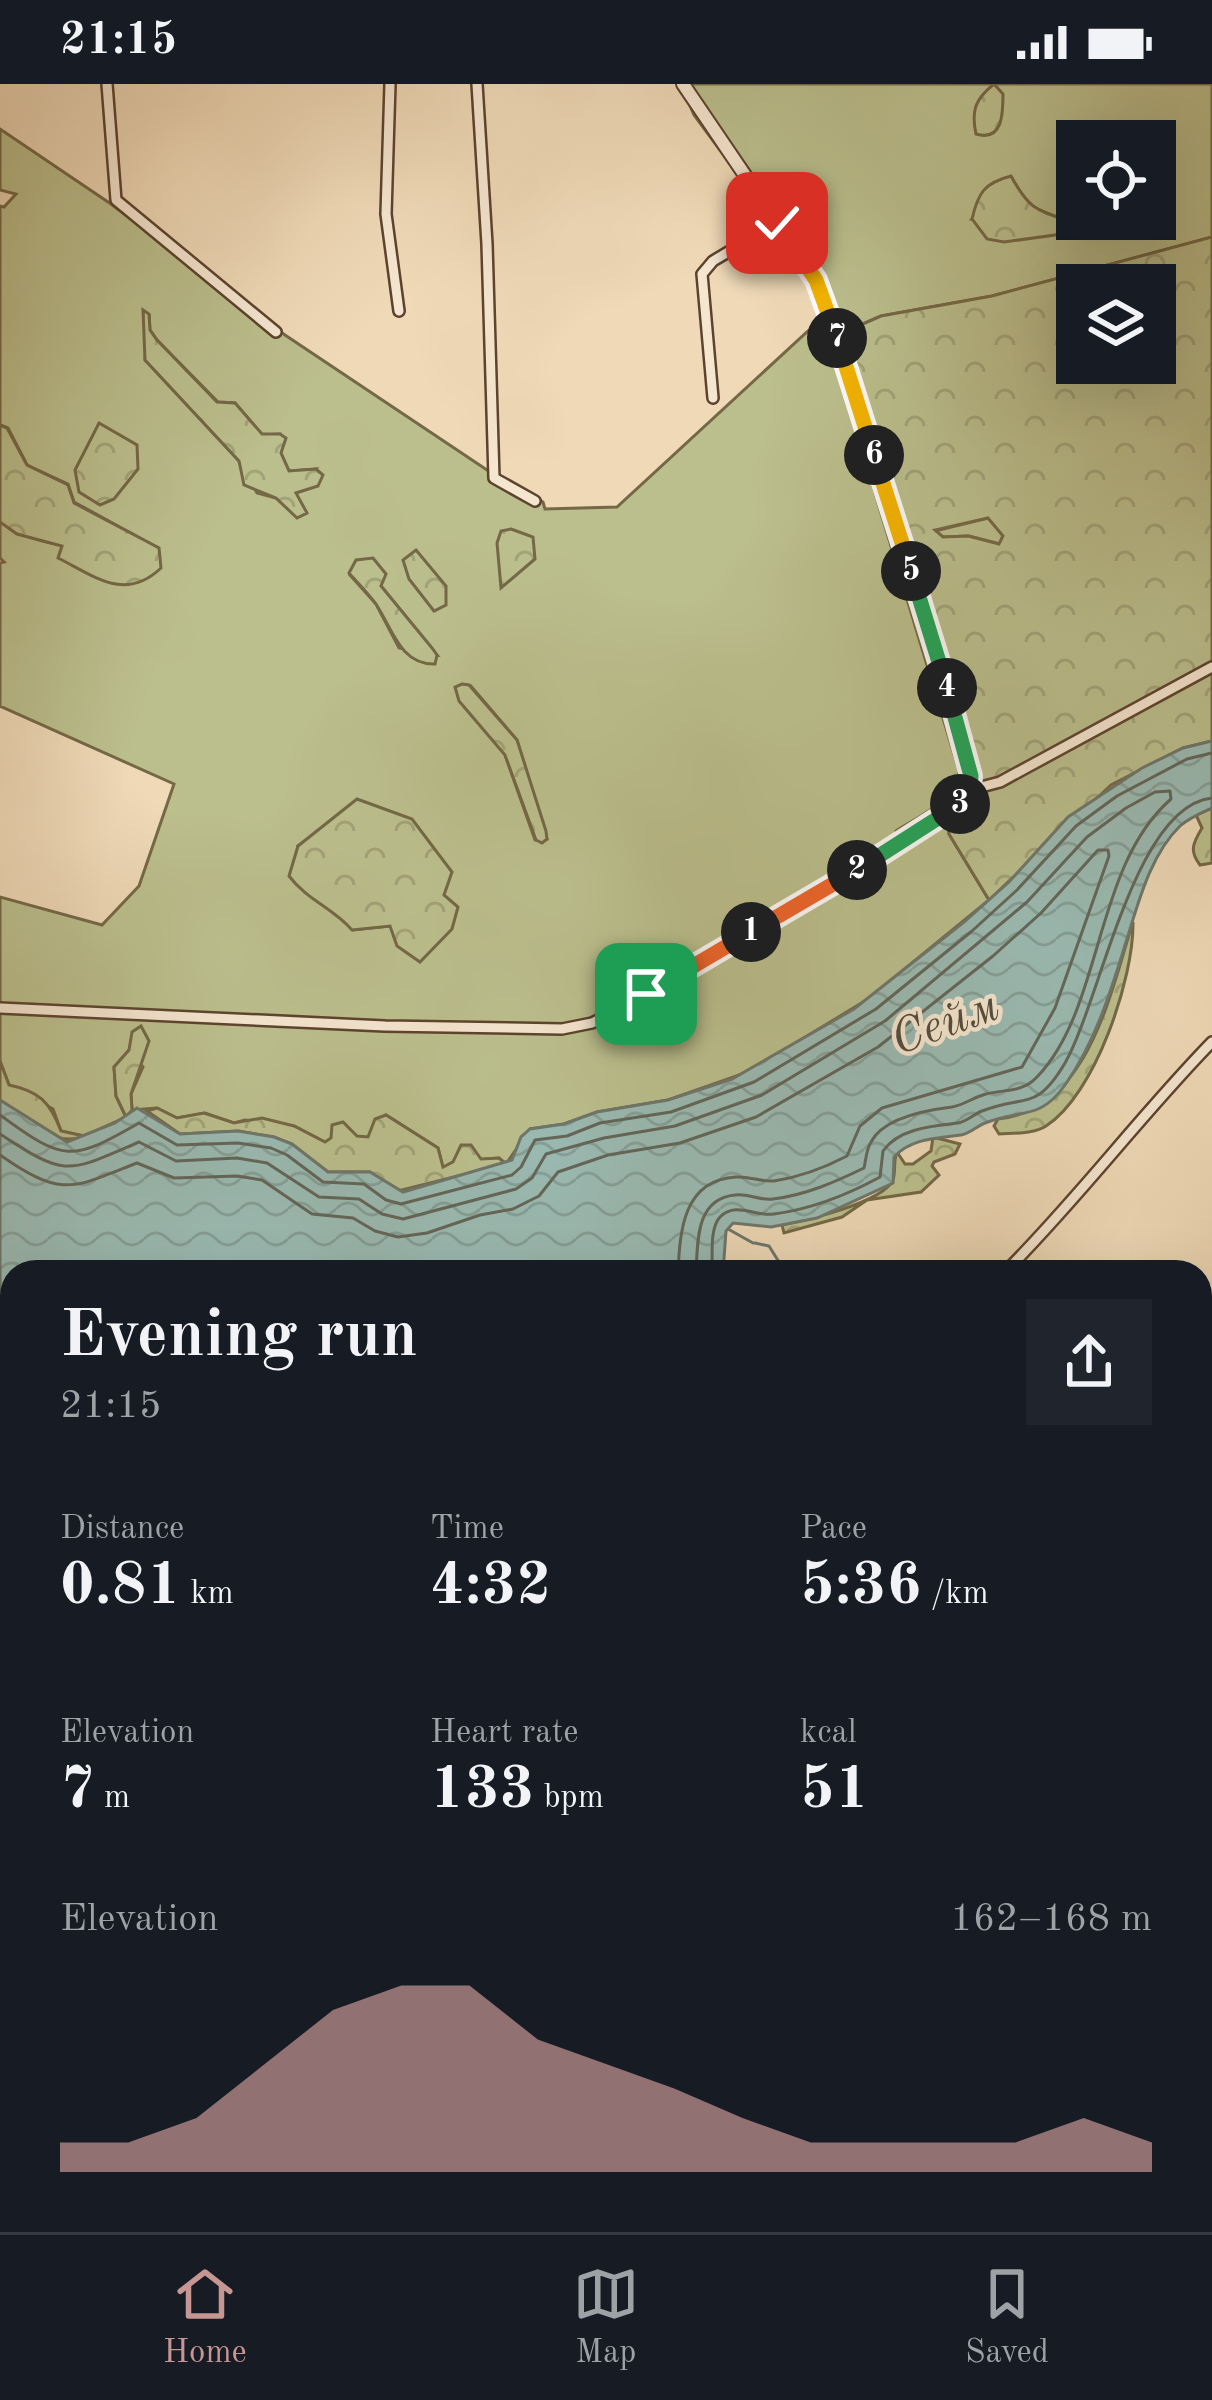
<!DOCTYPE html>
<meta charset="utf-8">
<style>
:root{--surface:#171b24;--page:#20242c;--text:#f1f3f6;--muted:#9ea1a6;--line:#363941;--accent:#c59692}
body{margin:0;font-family:"Old Standard TT",serif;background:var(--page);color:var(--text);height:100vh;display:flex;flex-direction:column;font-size:45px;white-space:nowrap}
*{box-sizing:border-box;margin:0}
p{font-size:39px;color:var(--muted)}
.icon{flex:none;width:66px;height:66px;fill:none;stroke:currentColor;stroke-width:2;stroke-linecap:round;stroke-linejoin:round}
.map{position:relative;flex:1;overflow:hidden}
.drawer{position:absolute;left:0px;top:1176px;width:1212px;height:972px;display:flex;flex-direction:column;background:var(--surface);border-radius:36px 36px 0 0;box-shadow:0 12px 48px #0002}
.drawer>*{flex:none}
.controls{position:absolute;left:1056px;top:36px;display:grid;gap:24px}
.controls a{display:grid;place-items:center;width:120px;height:120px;border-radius:0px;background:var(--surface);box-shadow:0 12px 48px #0002;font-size:60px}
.pin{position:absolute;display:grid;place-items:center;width:102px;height:102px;color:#fff;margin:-51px;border-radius:24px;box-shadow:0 6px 18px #0006}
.km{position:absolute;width:60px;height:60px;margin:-30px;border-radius:50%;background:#222;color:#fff;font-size:33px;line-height:60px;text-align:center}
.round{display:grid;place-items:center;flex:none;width:126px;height:126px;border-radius:0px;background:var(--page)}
.summary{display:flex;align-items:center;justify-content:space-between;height:204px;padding:0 60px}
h1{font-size:66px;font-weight:800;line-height:90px}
.metrics{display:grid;grid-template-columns:repeat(3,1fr);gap:18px;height:204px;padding:12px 60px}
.metrics div{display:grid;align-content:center}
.metrics b{font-size:60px;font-weight:800}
.metrics small{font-size:33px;font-weight:400}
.metrics p{font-size:33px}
.chart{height:336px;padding:24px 60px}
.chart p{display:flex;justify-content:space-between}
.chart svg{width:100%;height:216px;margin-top:12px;fill:var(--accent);opacity:.7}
.status{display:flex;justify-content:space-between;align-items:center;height:84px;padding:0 60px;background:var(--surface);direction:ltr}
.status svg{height:33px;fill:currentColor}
.dock{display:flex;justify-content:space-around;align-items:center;height:168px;border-top:3px solid var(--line);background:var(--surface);font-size:33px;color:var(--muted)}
.dock a{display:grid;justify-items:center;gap:6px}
.dock .active{color:var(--accent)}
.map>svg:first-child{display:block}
</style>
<div class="status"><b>21:15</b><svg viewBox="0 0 49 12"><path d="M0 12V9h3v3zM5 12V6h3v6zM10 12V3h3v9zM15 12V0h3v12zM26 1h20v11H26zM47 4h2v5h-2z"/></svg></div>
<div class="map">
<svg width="1212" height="2148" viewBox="0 0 1212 2148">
<defs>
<pattern id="forest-crowns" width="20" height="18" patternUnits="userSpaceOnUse" patternTransform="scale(3)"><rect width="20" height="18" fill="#bbbf8d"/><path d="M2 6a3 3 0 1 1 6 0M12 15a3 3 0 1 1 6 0" fill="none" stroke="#a1a378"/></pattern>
<pattern id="water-waves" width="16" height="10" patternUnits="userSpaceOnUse" patternTransform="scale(3)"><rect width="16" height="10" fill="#9abab2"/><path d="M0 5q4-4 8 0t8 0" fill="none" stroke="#859f97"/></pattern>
</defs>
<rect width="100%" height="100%" fill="#efd9b7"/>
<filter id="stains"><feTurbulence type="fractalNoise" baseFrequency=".00167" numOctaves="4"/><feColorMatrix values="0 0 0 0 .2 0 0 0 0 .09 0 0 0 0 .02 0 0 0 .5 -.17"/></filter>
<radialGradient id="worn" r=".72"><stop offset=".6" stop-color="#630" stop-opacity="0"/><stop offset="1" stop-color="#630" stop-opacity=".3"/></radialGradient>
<g fill="#bbbf8d" stroke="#746846" stroke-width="3" fill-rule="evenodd">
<path d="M681,0H1212V153L992,212L881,232L842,249L910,459L976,691L974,715L949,741V750L989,816L868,915L748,988L668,1016L597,1028L564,1040L530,1045L506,1080L499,1074L453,1078L443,1084L438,1064L386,1031L368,1053L325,1058L294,1042L245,1036L234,1039L205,1029L177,1034L157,1024L132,1026L131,1010L143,983L129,966L114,983L116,1012L126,1033L84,1052L61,1047L53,1025L9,1001L0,977V813L102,841L139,802L174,700L0,622V479L4,478L0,474V438C46,470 105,463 158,464L74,418L68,400L27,381L8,344L0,341V122L4,123L16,110L0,106V45L111,120L285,251L499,394L543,418L545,425L617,423L808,247L829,233L816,196L694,31ZM1077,57H1155V135H1077ZM1011,93C1028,123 1034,126 1067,136L972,135ZM149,230L150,246L157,256L218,318L235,319L262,351L280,350L281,369L289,387L316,385L295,409L306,429L297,433L276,414L257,409L239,377L145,276ZM865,356L965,677V699L957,715L897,755L896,747C919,732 956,717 959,687L861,363ZM349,490L381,502L437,571L399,564L376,520ZM470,601L517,656L547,755L535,756L505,671ZM324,744L420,878L390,842L353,846L298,762Z"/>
<polygon points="988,434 1003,451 1000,460 969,452 943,453 935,447"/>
</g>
<g fill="url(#forest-crowns)" stroke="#746846" stroke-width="3" fill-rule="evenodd">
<path d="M994,0L1003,10C1003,29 1003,58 976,50C971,27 975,15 994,0Z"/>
<path d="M1011,92C1028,123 1034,126 1067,136L1070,149L1004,158L987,155L972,135C978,109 984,99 1011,92Z"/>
<path d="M1212,153V657L1183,664L1111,701L989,816L949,750V741L974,715L976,691L910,459L842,249L881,232L992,212ZM1077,201H1155V279H1077ZM988,434L1003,452L999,460L968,452L943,453L935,446Z"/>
<polygon points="143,226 149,230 150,246 157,256 217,318 235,319 262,350 280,350 286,354 281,369 289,387 316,385 323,391 318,402 296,409 307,429 297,434 276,414 244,401 239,377 145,276"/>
<polygon points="99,339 137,361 138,385 114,415 100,421 79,408 75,386"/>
<path d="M0,341L7,344L27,381L68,401L74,419L159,464L161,484C125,518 96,493 58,474L62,462L17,450L0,438Z"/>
<polygon points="511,445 533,453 535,475 501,504 497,459 501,447"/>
<polygon points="416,466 446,502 446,521 434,527 409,495 403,476"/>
<path d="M373,474L386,490L381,502L432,564L437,571L435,580C400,581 392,544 376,520C368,509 358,499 349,489L356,476Z"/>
<polygon points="462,600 469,601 517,656 546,747 547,755 542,759 536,756 505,671 459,617 455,603"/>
<path d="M357,715L412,735L452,788L444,811L458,823L452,845L420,878L397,862L390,842L352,846C333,824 307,816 289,792L298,762Z"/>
<path d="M1212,724V779L1200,781C1189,767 1193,759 1202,744L1196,731Z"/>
<path d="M1133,838C1134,894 1095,1011 1046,1042C1034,1050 1014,1049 999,1050L994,1042L998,1035C1088,1026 1110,910 1133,838Z"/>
<polygon points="141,942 149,957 131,1010 132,1026 126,1033 116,1012 114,983 129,966 132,948"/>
<path d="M0,977L9,1001C39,1007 50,1018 61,1047L84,1052C55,1065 23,1034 0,1016Z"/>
<polygon points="157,1024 177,1034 204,1029 234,1039 262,1034 294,1042 325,1058 331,1054 332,1041 343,1038 357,1052 368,1053 375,1035 386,1031 438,1064 443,1083 453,1078 461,1061 471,1061 481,1075 499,1074 506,1080 398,1107 370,1088 328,1088 292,1060 274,1053 238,1047 180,1050 147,1027"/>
<path d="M933,1053L960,1060L955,1070L934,1078L932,1082L939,1091L921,1108L867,1116L842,1133L784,1149L782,1141C806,1136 882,1119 893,1096C896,1088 893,1077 897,1068L905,1080H913L931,1067Z"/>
<polygon points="0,1510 12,1512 12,2136 500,2136 490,2148 0,2148"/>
</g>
<path fill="url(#water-waves)" stroke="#6e766b" stroke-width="3" d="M1212,657V724C1201,729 1189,734 1180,742C1150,771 1138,820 1126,858C1111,907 1095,959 1065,1001C1040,1037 1019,1025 985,1039C977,1042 969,1050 961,1051C938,1054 911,1054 894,1073L893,1099L817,1134L771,1143L733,1139L726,1147L723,1188H12V1358L0,1355V1016L67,1058L115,1039L137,1024L180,1050L238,1047L274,1053L292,1060L328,1088H370L403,1108L512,1076L521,1053L530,1045L564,1040L597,1028L668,1016L732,995L854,925L964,838L1009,798L1068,733L1142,684L1183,664Z"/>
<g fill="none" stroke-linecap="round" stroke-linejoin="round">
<g stroke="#636659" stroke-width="3">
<path d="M0,1031C64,1078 71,1078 139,1039L177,1061L238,1059L271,1064L287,1071L323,1098L364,1100L386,1116L401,1120L512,1091L521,1083L535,1056L567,1052L600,1039L671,1028L754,998L876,925L972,847L1017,806L1076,742L1117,712L1187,675L1212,669"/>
<path d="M0,1050C67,1094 67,1089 139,1058L176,1077L237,1074L267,1079L319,1113L359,1115L382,1130L403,1135L516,1105L532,1094L546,1070L604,1054L675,1042L762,1011L885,937L1027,818L1087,753L1126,724L1155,708L1170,707L1171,715C1093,783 1104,923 1037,993C1022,1009 1005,1005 986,1010C974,1013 964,1021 952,1023C927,1026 884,1033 871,1058C866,1066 866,1076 864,1084C835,1098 806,1111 773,1115C760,1117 748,1109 735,1111C695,1115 698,1158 696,1188"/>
<path d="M0,1071C62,1114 71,1105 137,1079L174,1094L237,1092L262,1096L312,1130L353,1134L375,1147L398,1153L427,1149L480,1131L513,1125L539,1112L558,1088L608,1071L680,1059L756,1033L878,963L993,872L1041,829L1098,766H1108L1109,772L1055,924L1022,983L882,1024L860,1042L847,1072C824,1084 800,1093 774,1097C761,1098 749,1092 736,1093C683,1096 680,1147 678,1188"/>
<path d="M712,1188C713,1173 709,1145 720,1133C736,1117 755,1133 774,1130C812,1125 847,1111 880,1093L883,1067C899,1044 933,1042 958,1039C966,1038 974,1030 982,1027C1026,1010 1036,1028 1065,979C1101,916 1134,722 1212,714"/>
</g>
<g stroke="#6e766b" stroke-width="3">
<polyline points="728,1145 753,1159"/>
<polyline points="755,1159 769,1162 779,1178 779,1188"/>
<polyline points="1200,1967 1212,1972"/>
<polyline points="772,2148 773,2136"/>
</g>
<g stroke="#5d432e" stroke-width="14">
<g id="minor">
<polyline points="107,0 116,116 276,248"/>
<polyline points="390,0 386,130 399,227"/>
<polyline points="477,0 487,160 494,394 535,417"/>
<polyline points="713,314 702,190 713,177 777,139"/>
<polyline points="970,706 1000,698 1212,583"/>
<polyline points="0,924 385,942 562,945 592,939 618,926 950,729 970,706 969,678 829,233"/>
<path d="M1005,1188C1078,1115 1140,1032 1212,958"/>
<polyline points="1200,1237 1212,1224"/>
<polyline points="1200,1453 1212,1440"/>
<polyline points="1200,1673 1212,1659"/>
<polyline points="1200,1893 1212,1879"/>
<polyline points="1200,1959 1212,1966"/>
<polyline points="1200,2031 1212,2025"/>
<polyline points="1200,2113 1212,2100"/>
<polyline points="585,2136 596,2148"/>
<polyline points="416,2148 432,2136"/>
<polyline points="1020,2148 1034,2136"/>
<polyline points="1167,2148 1178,2136"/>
</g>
</g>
<g stroke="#5d432e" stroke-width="16">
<polyline id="tertiary" points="683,0 816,196 829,233"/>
</g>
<use href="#minor" stroke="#f5e6d0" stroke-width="9"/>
<use href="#tertiary" stroke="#f5e6d0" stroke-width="12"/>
</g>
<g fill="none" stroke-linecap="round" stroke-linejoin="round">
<g stroke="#fff" stroke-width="24">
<polyline id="split-1" points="646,910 751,848"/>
</g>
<g stroke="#fff" stroke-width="24">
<polyline id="split-2" points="751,848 857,786"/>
</g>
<g stroke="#fff" stroke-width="24">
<polyline id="split-3" points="857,786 960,720"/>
</g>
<g stroke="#fff" stroke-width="24">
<polyline id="split-4" points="947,604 971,692 970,706 960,720"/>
</g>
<g stroke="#fff" stroke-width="24">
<polyline id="split-5" points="911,487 947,604"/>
</g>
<g stroke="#fff" stroke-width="24">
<polyline id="split-6" points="874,371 911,487"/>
</g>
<g stroke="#fff" stroke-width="24">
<polyline id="split-7" points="837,254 874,371"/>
</g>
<g stroke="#fff" stroke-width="24">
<polyline id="split-8" points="777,139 816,196 837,254"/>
</g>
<use href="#split-1" stroke="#f0652b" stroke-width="15"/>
<use href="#split-2" stroke="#f0652b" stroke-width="15"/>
<use href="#split-3" stroke="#22a559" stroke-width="15"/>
<use href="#split-4" stroke="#22a559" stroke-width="15"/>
<use href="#split-5" stroke="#22a559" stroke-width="15"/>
<use href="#split-6" stroke="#f5b400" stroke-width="15"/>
<use href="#split-7" stroke="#f5b400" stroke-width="15"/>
<use href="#split-8" stroke="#f5b400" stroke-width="15"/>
</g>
<g text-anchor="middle" stroke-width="9" stroke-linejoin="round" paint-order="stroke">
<g font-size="48" font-style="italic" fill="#524c3e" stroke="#f5e6d0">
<text transform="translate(944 936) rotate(-20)" y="17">Сейм</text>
</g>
</g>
<rect width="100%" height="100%" filter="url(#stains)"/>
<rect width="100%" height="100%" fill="url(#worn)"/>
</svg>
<div class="controls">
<a><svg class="icon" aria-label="locate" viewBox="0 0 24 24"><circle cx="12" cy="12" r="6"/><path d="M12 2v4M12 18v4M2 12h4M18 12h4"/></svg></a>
<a><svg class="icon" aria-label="layers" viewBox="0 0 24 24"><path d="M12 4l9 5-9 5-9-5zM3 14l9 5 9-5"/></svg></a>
</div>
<div class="pin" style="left:646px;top:910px;background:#1e9e55"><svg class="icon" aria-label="arrive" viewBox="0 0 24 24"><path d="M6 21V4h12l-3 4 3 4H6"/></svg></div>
<div class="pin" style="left:777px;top:139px;background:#d93025"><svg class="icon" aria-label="check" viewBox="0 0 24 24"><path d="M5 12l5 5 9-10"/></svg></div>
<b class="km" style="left:751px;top:848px">1</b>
<b class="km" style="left:857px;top:786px">2</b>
<b class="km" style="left:960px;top:720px">3</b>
<b class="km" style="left:947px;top:604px">4</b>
<b class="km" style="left:911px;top:487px">5</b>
<b class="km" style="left:874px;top:371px">6</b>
<b class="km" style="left:837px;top:254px">7</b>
<section class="drawer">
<div class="summary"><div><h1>Evening run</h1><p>21:15</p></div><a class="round"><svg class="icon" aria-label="share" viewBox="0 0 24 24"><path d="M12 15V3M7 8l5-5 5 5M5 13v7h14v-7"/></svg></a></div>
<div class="metrics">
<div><p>Distance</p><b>0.81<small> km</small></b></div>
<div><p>Time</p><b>4:32</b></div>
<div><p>Pace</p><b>5:36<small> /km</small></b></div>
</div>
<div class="metrics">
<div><p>Elevation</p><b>7<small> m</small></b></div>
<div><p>Heart rate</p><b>133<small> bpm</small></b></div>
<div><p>kcal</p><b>51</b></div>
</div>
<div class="chart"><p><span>Elevation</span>162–168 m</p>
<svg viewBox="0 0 160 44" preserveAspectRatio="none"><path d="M0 44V38L10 38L20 33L30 22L40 11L50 6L60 6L70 17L80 22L90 27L100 33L110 38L120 38L130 38L140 38L150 33L160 38V44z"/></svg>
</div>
</section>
</div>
<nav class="dock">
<a class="active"><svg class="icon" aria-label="home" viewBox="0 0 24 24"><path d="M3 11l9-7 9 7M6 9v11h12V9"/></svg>Home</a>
<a><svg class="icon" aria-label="map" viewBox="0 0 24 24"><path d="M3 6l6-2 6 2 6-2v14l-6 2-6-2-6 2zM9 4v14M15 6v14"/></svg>Map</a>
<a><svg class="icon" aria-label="saved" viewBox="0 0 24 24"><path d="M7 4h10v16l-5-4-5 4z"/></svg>Saved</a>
</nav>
